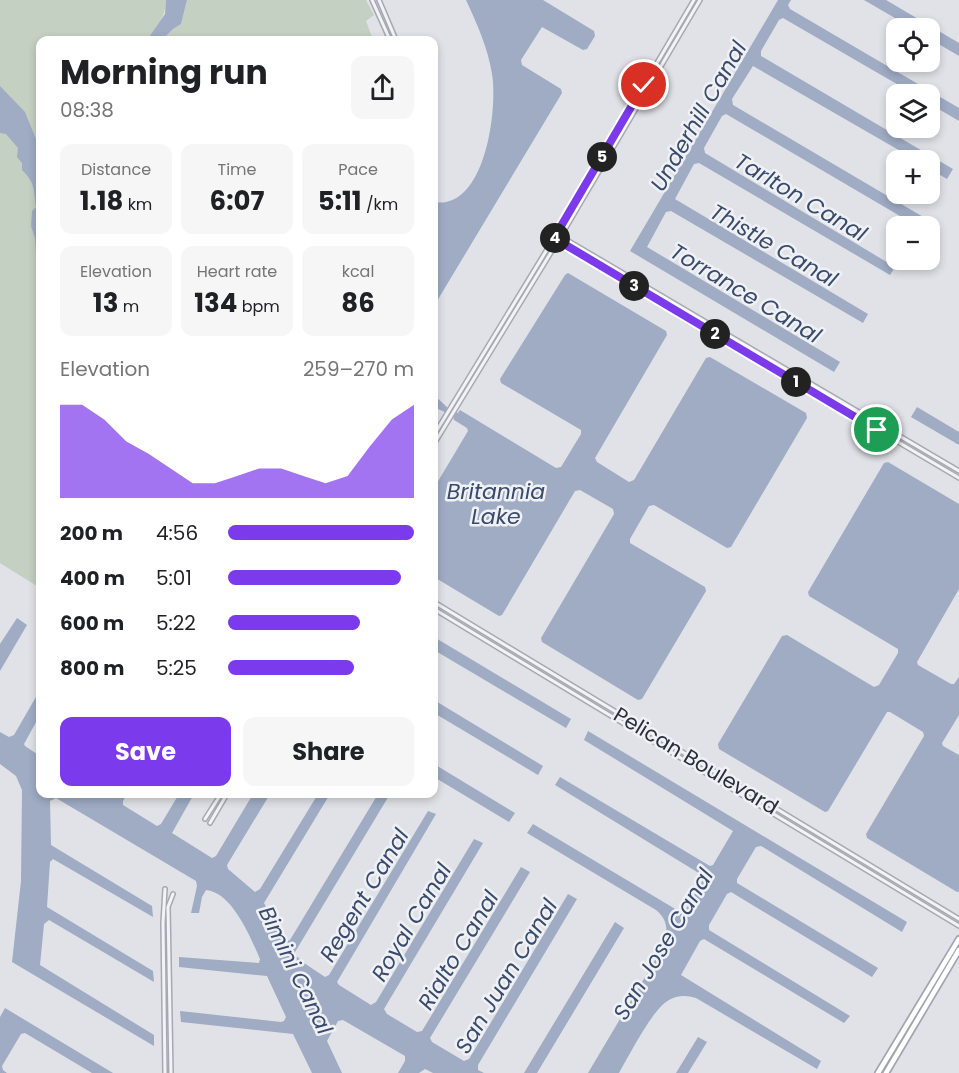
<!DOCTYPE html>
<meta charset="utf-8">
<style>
:root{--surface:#fff;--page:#f6f6f6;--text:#202124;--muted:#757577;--accent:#7c3aed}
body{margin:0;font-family:Poppins,sans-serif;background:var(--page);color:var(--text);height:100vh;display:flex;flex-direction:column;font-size:22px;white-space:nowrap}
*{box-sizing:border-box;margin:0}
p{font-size:20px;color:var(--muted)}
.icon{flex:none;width:33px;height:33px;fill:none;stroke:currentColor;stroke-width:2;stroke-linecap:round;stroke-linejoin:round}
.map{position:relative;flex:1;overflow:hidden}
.sheet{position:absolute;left:36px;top:36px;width:402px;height:762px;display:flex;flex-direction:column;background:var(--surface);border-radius:12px;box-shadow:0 3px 9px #0003}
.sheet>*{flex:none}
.tools{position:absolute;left:886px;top:18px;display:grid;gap:12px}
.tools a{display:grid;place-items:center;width:54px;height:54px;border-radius:12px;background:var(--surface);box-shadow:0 3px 9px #0003;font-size:30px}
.pin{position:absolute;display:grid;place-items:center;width:51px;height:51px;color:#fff;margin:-26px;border:3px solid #fff;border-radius:50%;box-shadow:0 2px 6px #0007}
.km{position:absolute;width:30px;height:30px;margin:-15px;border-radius:50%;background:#222;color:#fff;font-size:16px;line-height:30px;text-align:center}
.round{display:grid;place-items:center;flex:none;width:63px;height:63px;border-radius:12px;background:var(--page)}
.headline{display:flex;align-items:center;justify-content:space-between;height:102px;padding:0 24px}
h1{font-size:33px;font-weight:700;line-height:45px}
.metrics{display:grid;grid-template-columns:repeat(3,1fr);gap:9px;height:102px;padding:6px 24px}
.metrics div{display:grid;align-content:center;border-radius:12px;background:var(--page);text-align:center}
.metrics b{font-size:26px;font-weight:700}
.metrics small{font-size:16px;font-weight:400}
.metrics p{font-size:16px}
.chart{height:168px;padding:12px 24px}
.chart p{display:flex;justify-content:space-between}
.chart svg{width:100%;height:108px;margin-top:6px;fill:var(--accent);opacity:.7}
.action{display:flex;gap:12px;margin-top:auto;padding:12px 24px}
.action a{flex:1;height:69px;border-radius:12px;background:var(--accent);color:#fff;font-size:24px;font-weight:700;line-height:69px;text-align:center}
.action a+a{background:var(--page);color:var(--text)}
ul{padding:0 24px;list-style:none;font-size:20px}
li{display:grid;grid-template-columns:96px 72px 1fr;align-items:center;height:45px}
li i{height:15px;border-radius:8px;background:var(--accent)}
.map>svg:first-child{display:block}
</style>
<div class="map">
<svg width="959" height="1073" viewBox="0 0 959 1073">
<rect width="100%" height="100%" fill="#e0e2e7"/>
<g fill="#c4d0c2">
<path d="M0,0H166C166,17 156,27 147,40H40V588L0,563Z"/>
<polygon points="187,0 366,0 374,15 366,21 373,40 162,40 173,29 181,24"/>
</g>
<g fill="#9facc4">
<polygon points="166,0 187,0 181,24 173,29 162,40 147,40 165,14"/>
<path d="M466,0H543L594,31L595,36L587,49L583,50L542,27L521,60L522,65L561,89L562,93L434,306V202C485,211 498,109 492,74C488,48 477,24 466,0Z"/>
<polygon points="778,0 791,0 788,5 790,9 959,108 959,121 930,104 930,94 914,94 783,18 779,20 761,51 761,56 953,169 947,179 930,169 930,160 916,160 753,66 732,99 733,105 925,218 917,226 726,114 722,116 704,148 705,153 895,267 890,275 699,163 694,164 675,199 868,314 863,323 671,211 666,212 647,247 840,362 834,372 630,251"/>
<polygon points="864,0 886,0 959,43 959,56 930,39 930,28 912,28"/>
<path d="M0,86L25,112L40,149V310L35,238L31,226L32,211L36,207C33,189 36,184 22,170V163L17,157L18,148L6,134L0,133Z"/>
<polygon points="568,273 666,331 667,335 595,458 597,462 629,482 634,480 706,358 710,357 806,413 807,418 731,547 727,548 654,505 649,506 630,539 630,543 705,587 706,591 642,699 638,700 542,642 541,638 614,514 613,509 580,490 575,491 502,615 499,616 434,577 434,488 468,431 467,428 454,420 453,416 434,407 434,395 448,408 458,413 460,410 556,468 561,467 581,434 581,430 501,383 500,379 565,275"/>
<polygon points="917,407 959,432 959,445 911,417"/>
<polygon points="888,462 959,504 959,589 917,662 918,665 951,684 954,684 959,677 959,715 942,743 943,746 959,755 959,891 957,892 867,838 866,834 924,736 923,732 890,712 887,712 828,811 825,812 719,749 718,744 782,636 787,635 874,687 879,685 898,653 898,649 809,596 808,592 884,463"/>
<polygon points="17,618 27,625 0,671 0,644"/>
<polygon points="434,637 571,719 566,728 434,650"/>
<path d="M40,690V715L24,744L25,746L40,756V794H103L109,796L112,794H127L123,801V805L157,826L161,824L179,794H194L172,833L212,858L216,856L253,794H270L227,865L228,869L255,892L260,889L318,794H330L264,903L285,942L290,940L378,794H390L295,952V955L307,965L325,977L329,975L428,811L436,814L337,982L339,985L371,1005L376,1002L474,839L483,843L384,1009L387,1014L417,1032L422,1031L521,867L530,872L430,1038L432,1042L464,1061L469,1059L568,894L577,899L478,1065V1070L484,1073H433L425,1069L419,1073H398L405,1061V1056L343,1020L338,1021L327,1041L342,1073H312L293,1034L181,1022L180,1011L281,1022L284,1021L286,1017L267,976L179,967V957L259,963L260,959C251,938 232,892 206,890L202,897L199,913H191L197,886L196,881L56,798L50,801L51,845L152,906L153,917L53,859L50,862L47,907L153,971L154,982L49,920L44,924L40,965L154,1035V1046L12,962L21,881L22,790L16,776L0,764V732L9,737L14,735Z"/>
<polygon points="434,700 543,766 538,775 434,713"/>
<path d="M588,731L907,922L902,932L761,846L756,847L737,879V883L878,968L872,977L731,892L727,894L709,925V930L850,1016L844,1023L704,939L700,941L681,975L821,1061L817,1069L696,998C687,995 677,995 669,1000C653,1008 629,1056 619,1073H588L661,950C668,936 670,921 656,910L527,833L533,824L682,913L685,911L704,878L702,875L555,785L560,777L710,866L713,865L733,831L584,740Z"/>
<polygon points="434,764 515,813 509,822 434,777"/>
<polygon points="615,922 624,928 537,1073 524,1073"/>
<polygon points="5,1008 113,1073 92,1073 25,1033 21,1034 2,1066 3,1070 7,1073 0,1073 0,1017"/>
<polygon points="698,1037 707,1042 688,1073 676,1073"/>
</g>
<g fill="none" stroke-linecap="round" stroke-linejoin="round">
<g stroke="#a6a9b1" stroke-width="6">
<g id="tertiary">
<polyline points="372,0 390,40"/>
<polyline points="379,0 396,40"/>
<polyline points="560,236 959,471"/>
<polyline points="558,241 959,478"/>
<polyline points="434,435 554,238 694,0"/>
<polyline points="434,444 558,241 700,0"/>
<polyline points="434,602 959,919"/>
<polyline points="434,609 959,926"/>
<polyline points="205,819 221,794"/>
<polyline points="210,823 227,794"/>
<polyline points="165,889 163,923 165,1073"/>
<polyline points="171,1073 168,907 173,894"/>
</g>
</g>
<g stroke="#a1a5b2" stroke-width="8">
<g id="primary">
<polyline points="878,1073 959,939"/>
<polyline points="886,1073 959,950"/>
</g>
</g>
<use href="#tertiary" stroke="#f2f3f6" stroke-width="3"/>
<use href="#primary" stroke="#fff" stroke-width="4.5"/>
</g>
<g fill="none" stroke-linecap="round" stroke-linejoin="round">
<g stroke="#fff" stroke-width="12">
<polyline id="route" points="644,85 554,238 877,430"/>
</g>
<use href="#route" stroke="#7c3aed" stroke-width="8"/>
</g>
<g text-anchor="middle" stroke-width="5" stroke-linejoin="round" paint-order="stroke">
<g font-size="21" fill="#2a2f3d" stroke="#eff1f5">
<text transform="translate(696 761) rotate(31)" y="7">Pelican Boulevard</text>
</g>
<g font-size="22" font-style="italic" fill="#394a6c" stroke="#eff1f5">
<text transform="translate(698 116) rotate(-60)" y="8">Underhill Canal</text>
<text transform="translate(801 197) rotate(31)" y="8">Tarlton Canal</text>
<text transform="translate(774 245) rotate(30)" y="8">Thistle Canal</text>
<text transform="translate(746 293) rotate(31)" y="8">Torrance Canal</text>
<text x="496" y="499">Britannia<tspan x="496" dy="25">Lake</tspan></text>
<text transform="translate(364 895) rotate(-59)" y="8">Regent Canal</text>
<text transform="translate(411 922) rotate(-59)" y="8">Royal Canal</text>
<text transform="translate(663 944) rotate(-59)" y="8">San Jose Canal</text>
<text transform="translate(458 950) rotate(-59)" y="8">Rialto Canal</text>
<text transform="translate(296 970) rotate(64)" y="8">Bimini Canal</text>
<text transform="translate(506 976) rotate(-59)" y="8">San Juan Canal</text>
</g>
</g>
</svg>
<div class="tools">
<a><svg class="icon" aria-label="locate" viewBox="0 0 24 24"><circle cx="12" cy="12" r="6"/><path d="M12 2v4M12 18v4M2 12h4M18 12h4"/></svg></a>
<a><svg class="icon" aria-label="layers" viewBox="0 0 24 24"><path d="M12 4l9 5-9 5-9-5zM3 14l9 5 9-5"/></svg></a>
<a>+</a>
<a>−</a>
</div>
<div class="pin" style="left:877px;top:430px;background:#1e9e55"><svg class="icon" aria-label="arrive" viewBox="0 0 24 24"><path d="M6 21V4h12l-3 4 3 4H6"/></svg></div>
<div class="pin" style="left:644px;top:85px;background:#d93025"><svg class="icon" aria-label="check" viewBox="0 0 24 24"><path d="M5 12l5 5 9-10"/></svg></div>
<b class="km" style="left:796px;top:382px">1</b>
<b class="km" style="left:715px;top:334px">2</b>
<b class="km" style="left:634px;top:286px">3</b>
<b class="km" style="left:555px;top:238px">4</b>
<b class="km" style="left:602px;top:157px">5</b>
<section class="sheet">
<div class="headline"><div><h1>Morning run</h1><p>08:38</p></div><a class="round"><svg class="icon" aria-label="share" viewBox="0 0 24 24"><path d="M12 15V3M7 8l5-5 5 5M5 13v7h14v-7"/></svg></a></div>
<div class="metrics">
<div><p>Distance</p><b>1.18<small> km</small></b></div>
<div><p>Time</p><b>6:07</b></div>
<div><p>Pace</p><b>5:11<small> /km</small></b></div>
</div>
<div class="metrics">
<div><p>Elevation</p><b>13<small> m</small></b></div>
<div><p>Heart rate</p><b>134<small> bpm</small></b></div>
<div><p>kcal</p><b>86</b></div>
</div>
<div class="chart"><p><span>Elevation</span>259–270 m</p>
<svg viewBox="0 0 160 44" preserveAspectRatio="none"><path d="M0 44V6L10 6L20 12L30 21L40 26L50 32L60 38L70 38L80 35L90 32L100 32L110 35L120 38L130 35L140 23L150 12L160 6V44z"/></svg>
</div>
<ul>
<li><b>200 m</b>4:56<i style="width:100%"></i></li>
<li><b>400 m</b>5:01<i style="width:93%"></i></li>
<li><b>600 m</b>5:22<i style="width:71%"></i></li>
<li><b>800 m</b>5:25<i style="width:68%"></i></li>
</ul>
<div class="action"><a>Save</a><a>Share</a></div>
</section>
</div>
